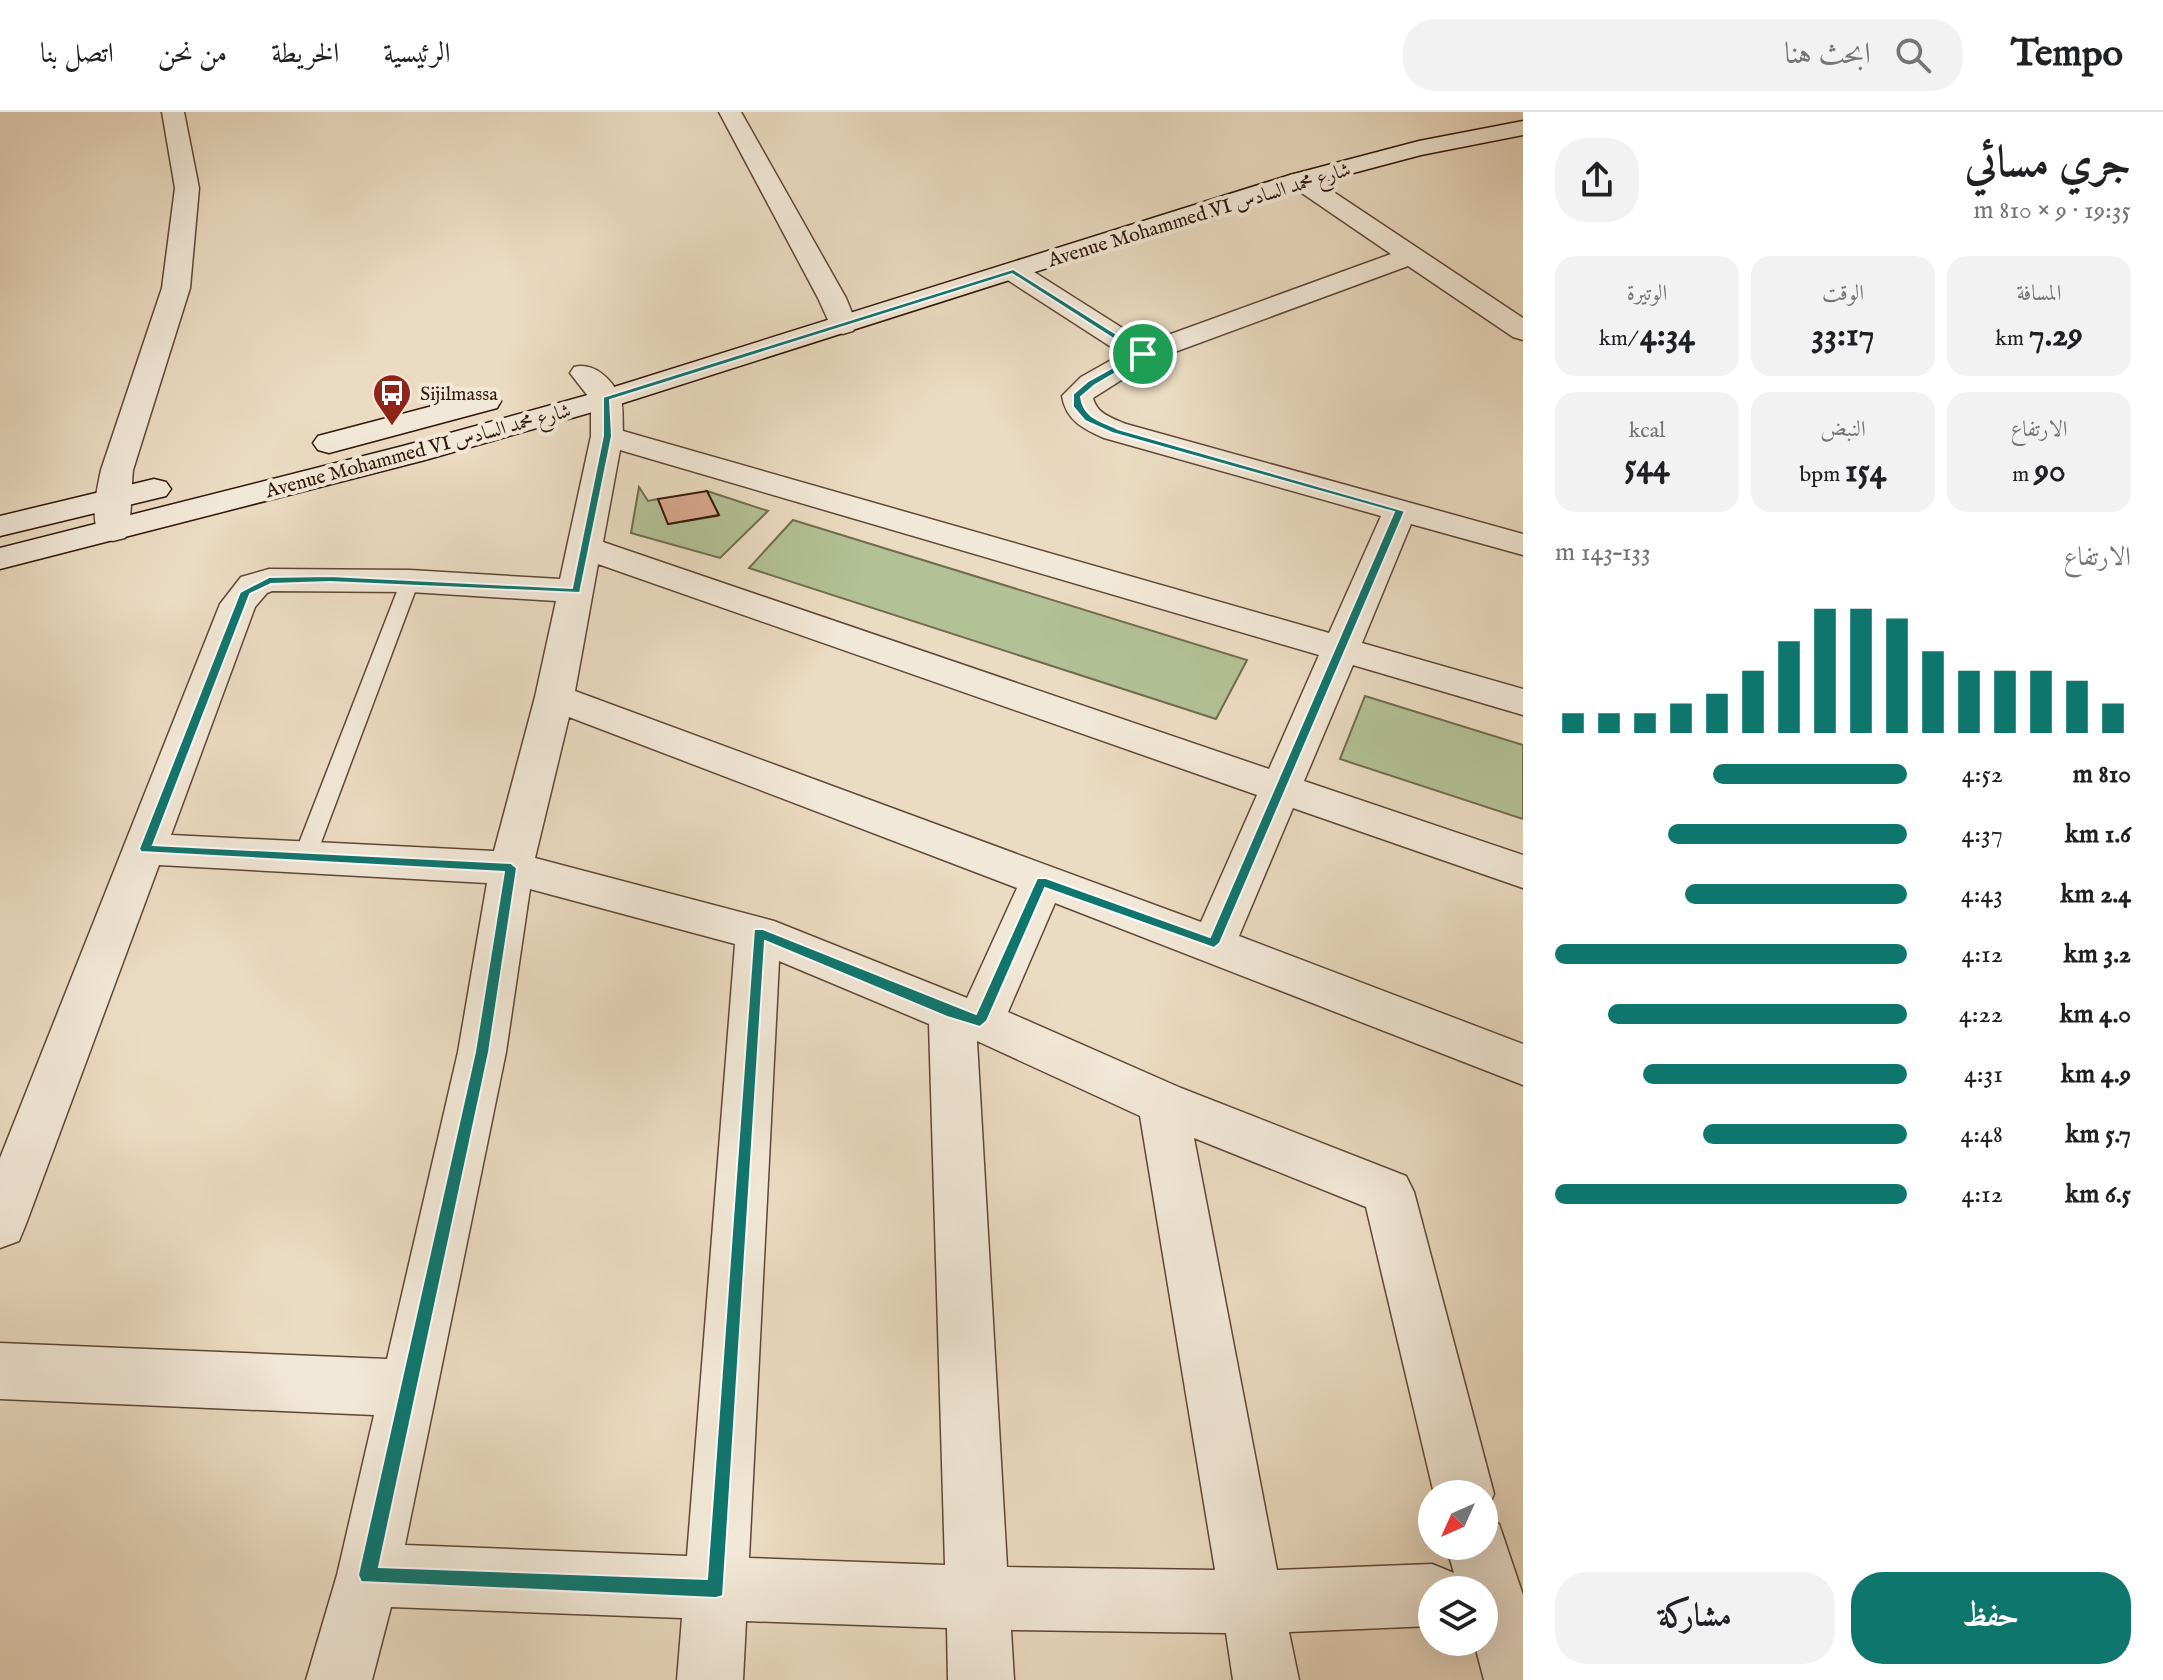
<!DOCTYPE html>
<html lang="ar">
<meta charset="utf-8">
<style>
:root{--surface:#fff;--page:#f2f2f2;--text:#202124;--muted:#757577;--line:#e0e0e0;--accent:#0f766e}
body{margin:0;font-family:"IM FELL English",Amiri,serif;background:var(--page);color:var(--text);direction:rtl;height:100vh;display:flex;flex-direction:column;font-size:30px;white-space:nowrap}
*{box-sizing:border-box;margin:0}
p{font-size:26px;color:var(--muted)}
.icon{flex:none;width:44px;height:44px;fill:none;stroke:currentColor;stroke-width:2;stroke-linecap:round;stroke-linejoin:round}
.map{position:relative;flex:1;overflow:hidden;direction:ltr}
.sheet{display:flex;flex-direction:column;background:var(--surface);width:640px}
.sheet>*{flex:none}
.needle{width:52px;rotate:225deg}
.tools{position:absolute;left:1418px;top:1368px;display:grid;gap:16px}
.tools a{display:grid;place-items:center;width:80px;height:80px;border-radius:50%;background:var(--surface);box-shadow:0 8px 32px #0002;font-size:40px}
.pin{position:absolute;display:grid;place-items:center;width:68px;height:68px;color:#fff;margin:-34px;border:4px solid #fff;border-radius:50%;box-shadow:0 2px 8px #0007}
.round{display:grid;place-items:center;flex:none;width:84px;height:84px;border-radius:32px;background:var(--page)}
.summary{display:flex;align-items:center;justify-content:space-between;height:136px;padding:0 32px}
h1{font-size:44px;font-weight:700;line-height:60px}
.stats{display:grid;grid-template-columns:repeat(3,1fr);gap:12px;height:136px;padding:8px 32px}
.stats div{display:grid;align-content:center;border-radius:20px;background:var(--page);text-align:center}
.stats b{font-size:34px;font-weight:700}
.stats small{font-size:22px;font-weight:400}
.stats p{font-size:22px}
.chart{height:224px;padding:16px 32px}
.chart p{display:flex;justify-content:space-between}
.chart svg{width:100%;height:144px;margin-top:8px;stroke:var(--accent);stroke-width:6}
.cta{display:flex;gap:16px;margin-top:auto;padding:16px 32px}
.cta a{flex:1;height:92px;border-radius:32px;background:var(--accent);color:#fff;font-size:32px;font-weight:700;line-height:92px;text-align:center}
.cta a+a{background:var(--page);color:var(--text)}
ul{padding:0 32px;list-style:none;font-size:26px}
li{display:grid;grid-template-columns:128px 96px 1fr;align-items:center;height:60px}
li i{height:20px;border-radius:10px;background:var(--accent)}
header{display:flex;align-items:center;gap:48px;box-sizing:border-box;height:112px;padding:0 40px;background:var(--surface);border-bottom:2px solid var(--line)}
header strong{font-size:38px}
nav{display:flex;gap:44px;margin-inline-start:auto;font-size:28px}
.search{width:560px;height:72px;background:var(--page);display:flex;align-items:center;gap:20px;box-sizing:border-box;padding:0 28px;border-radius:32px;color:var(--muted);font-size:30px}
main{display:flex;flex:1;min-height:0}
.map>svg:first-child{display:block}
</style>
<header>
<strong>Tempo</strong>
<div class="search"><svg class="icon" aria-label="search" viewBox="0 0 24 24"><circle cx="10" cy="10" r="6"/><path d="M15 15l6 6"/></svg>ابحث هنا</div>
<nav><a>الرئيسية</a><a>الخريطة</a><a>من نحن</a><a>اتصل بنا</a></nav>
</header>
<main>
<section class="sheet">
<div class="summary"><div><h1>جري مسائي</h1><p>19:35 · 9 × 810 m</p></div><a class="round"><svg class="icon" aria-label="share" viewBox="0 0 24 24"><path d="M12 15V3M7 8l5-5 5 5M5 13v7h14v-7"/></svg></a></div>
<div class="stats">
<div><p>المسافة</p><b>7.29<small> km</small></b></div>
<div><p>الوقت</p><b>33:17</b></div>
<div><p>الوتيرة</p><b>4:34<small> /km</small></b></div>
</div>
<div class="stats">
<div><p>الارتفاع</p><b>90<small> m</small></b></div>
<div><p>النبض</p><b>154<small> bpm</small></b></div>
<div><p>kcal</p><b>544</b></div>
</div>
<div class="chart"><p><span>الارتفاع</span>133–143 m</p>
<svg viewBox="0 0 160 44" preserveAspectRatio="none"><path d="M5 44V38M15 44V38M25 44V38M35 44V35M45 44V32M55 44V25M65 44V16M75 44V6M85 44V6M95 44V9M105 44V19M115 44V25M125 44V25M135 44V25M145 44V28M155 44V35"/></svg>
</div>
<ul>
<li><b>810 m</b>4:52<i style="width:55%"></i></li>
<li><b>1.6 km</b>4:37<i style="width:68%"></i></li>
<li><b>2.4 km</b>4:43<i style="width:63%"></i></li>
<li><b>3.2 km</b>4:12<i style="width:100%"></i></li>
<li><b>4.0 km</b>4:22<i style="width:85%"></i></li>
<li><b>4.9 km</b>4:31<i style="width:75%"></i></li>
<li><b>5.7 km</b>4:48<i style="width:58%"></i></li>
<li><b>6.5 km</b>4:12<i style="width:100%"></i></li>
</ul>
<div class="cta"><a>حفظ</a><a>مشاركة</a></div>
</section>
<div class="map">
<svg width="1523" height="1568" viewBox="0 0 1523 1568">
<rect width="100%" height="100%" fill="#ebdbc2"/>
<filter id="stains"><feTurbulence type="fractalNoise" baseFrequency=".0025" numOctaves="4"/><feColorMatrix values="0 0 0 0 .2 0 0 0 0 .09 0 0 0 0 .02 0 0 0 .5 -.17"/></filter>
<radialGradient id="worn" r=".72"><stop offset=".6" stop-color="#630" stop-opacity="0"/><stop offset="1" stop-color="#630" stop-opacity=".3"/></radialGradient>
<g fill="#b3c196" stroke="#726b4f" stroke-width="2">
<polygon points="639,375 648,389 658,387 669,412 718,404 707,379 768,399 720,446 631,421"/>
<polygon points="793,408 1247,548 1216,607 749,456"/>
<polygon points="1365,584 1523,633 1523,707 1340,647"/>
</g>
<polygon fill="#dba990" stroke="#311508" stroke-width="2" points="707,379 719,403 668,412 658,387"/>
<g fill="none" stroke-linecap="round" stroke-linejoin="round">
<g stroke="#604636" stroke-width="3">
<polygon id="service" points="410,464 419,469 316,744 313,750 297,750 294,744 401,469"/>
</g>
<g stroke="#604636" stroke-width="3">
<g id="minor">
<path d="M162,0H184L199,76L190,176L133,358C131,374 132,417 125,426L113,429L101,426C89,408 97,378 101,358L162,176L175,76Z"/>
<polygon points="719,0 741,0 846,186 857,213 853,219 843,222 833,219 818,186"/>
<path d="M1299,61L1308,63L1523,206V228L1513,225L1408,154L1153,248L1093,286C1097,302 1112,306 1126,312L1523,422V443L1411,412L1362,531L1523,577V603L1353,553L1304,669L1523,743V776L1293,696L1239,824L1523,932V973L1055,791L1008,900L1181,976L1406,1064L1414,1080L1494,1382L1484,1404V1382H1434L1366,1095L1194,1026L1277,1458L1432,1452L1454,1461L1446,1434H1484V1406L1499,1412L1523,1483V1568H1484L1474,1530H1484V1478H1432V1514L1289,1520L1299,1568H1233L1226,1521L1011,1518L1014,1568H948L947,1516L746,1509L743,1568H677L682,1506L391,1495L372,1568H306L337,1463L374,1303L0,1287V1231L387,1247L458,940L487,771L159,753L26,1112L19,1129L0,1136V1046L220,492L241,465L269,457L410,458L560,467L591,324V288L570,261L574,255C594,250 612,267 620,285C624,294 622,309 623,319L1329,521L1381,404L1104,326C1083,317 1066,308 1062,284L1081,265L1122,242L1003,165L999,159L1003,153H1023L1146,231L1391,142L1290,73L1287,68L1290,63ZM620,338L1319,543L1269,657L603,430ZM598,452L1257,683L1201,810L575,579ZM272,479L410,480L556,489L535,585L494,739L171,723L255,495L267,481ZM569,605L1017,776L967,886L774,809L535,746ZM530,777L735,832L687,1444L405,1433L506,940ZM779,849L929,912L945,1453L749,1446ZM977,929L1140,1004L1215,1458L1007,1455Z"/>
</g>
</g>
<g stroke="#311508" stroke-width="3">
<g id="secondary">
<polygon points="1523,9 1523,23 1421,43 1308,73 617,293 425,348 0,457 0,436 403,334 595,281 1290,63 1419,29"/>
<polygon points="486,280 497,282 501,289 497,296 329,341 318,338 313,331 318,324"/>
<polygon points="154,367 166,370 171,377 166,384 0,424 0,404"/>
</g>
</g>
<use href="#service" fill="#f2e8d7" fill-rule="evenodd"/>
<use href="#minor" fill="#f2e8d7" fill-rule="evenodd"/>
<use href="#secondary" fill="#f2e8d7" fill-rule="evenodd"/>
</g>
<path fill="#0f766e" stroke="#fff" stroke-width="2" fill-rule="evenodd" d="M1013,157L1148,242L1095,273L1081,285C1084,306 1101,309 1118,317L1405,399L1220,831L1214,836L1045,776L987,909L980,915L947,905L765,829L723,1484L716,1486L361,1470L358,1463L475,940L504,760L141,740L139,737L240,480L269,465L330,464L572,476L603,324V285ZM1012,162L1137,242L1088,269L1073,282V295L1085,309L1112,321L1394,400L1210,825L1046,766H1037L976,902L763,817H754L707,1467L379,1455L489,940L517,756L511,751L153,733L250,482L271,472L330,470L580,481L612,324L610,288Z"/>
<defs>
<g id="bus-pin" transform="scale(2)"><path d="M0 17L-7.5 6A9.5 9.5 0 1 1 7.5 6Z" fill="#8f2418" stroke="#f2e8d7"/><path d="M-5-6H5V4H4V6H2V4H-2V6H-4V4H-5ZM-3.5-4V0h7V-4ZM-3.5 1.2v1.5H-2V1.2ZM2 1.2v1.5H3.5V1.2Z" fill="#fff"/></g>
</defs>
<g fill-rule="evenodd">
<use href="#bus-pin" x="392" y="281"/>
</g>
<g text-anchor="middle" stroke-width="8" stroke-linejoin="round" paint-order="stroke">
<g font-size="20" fill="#311508" stroke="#f2e8d7">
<text transform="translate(1199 102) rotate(-17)" y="7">Avenue Mohammed VI شارع محمد السادس</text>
<text transform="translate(418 338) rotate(-15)" y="7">Avenue Mohammed VI شارع محمد السادس</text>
</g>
<g font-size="20" fill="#311508" stroke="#f2e8d7" text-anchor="start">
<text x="420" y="288">Sijilmassa</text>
</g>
</g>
<rect width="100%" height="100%" filter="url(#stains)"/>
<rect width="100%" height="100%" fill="url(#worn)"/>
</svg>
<div class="tools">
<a><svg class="needle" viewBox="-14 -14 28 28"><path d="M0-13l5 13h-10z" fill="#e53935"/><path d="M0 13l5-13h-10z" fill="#757577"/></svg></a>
<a><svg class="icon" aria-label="layers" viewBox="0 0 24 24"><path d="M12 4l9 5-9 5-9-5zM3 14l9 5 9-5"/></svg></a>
</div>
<div class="pin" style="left:1143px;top:242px;background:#1e9e55"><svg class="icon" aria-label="arrive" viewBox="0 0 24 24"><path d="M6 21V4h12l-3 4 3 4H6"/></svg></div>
</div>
</main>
